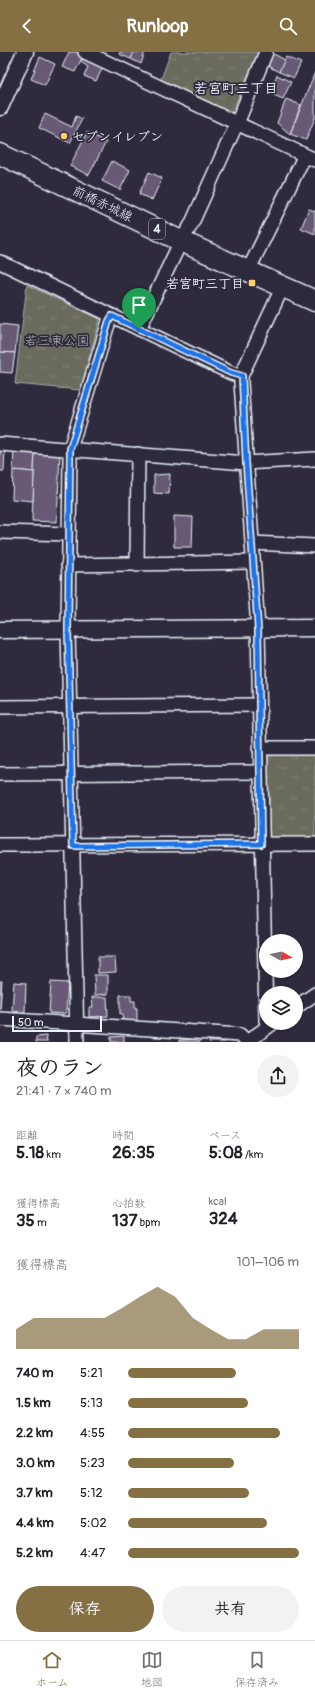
<!DOCTYPE html>
<html lang="ja">
<meta charset="utf-8">
<style>
:root{--surface:#fff;--page:#f2f2f2;--text:#202124;--muted:#757577;--line:#e0e0e0;--accent:#847042}
body{margin:0;font-family:Pangolin,"Klee One",sans-serif;background:var(--page);color:var(--text);height:100vh;display:flex;flex-direction:column;font-size:15px;white-space:nowrap}
*{box-sizing:border-box;margin:0}
p{font-size:13px;color:var(--muted)}
.icon{flex:none;width:22px;height:22px;fill:none;stroke:currentColor;stroke-width:2;stroke-linecap:round;stroke-linejoin:round}
.map{position:relative;height:990px;overflow:hidden}
.sheet{display:flex;flex-direction:column;background:var(--surface);flex:1}
.sheet>*{flex:none}
.needle{width:26px;rotate:98deg}
.buttons{position:absolute;left:259px;top:882px;display:grid;gap:8px}
.buttons a{display:grid;place-items:center;width:44px;height:44px;border-radius:50%;background:var(--surface);box-shadow:0 1px 3px #0004;font-size:20px}
.scale{position:absolute;left:12px;bottom:10px;width:90px;box-sizing:border-box;padding-left:4px;border:2px solid #e8f1f8;border-top:0;font-size:11px;line-height:14px;white-space:nowrap;color:#e8f1f8;-webkit-text-stroke:3px #2f2a3d;paint-order:stroke}
.pin{position:absolute;display:grid;place-items:center;width:34px;height:34px;color:#fff;margin:-41px -17px;border-radius:50% 50% 50% 0;rotate:-45deg;box-shadow:0 0 4px #0007}
.pin .icon{rotate:45deg}
.round{display:grid;place-items:center;flex:none;width:42px;height:42px;border-radius:21px;background:var(--page)}
.headline{display:flex;align-items:center;justify-content:space-between;height:68px;padding:0 16px}
h1{font-size:22px;font-weight:700;line-height:30px}
.stats{display:grid;grid-template-columns:repeat(3,1fr);gap:6px;height:68px;padding:4px 16px}
.stats div{display:grid;align-content:center}
.stats b{font-size:17px;font-weight:700}
.stats small{font-size:11px;font-weight:400}
.stats p{font-size:11px}
.chart{height:112px;padding:8px 16px}
.chart p{display:flex;justify-content:space-between}
.chart svg{width:100%;height:72px;margin-top:4px;fill:var(--accent);opacity:.7}
.cta{display:flex;gap:8px;margin-top:auto;padding:8px 16px}
.cta a{flex:1;height:46px;border-radius:24px;background:var(--accent);color:#fff;font-size:16px;font-weight:700;line-height:46px;text-align:center}
.cta a+a{background:var(--page);color:var(--text)}
ul{padding:0 16px;list-style:none;font-size:13px}
li{display:grid;grid-template-columns:64px 48px 1fr;align-items:center;height:30px}
li i{height:10px;border-radius:5px;background:var(--accent)}
header{display:flex;justify-content:space-between;align-items:center;height:52px;padding:0 16px;background:var(--accent);color:#fff;font-size:18px;font-weight:700}
.tab-bar{display:flex;justify-content:space-around;align-items:center;height:56px;border-top:1px solid var(--line);background:var(--surface);font-size:11px;color:var(--muted)}
.tab-bar a{display:grid;justify-items:center;gap:2px}
.tab-bar .selected{color:var(--accent)}
.map>svg:first-child{display:block}
</style>
<header><svg class="icon" aria-label="back" viewBox="0 0 24 24"><path d="M15 5l-7 7 7 7"/></svg>Runloop<svg class="icon" aria-label="search" viewBox="0 0 24 24"><circle cx="10" cy="10" r="6"/><path d="M15 15l6 6"/></svg></header>
<div class="map">
<svg width="315" height="990" viewBox="0 0 315 990">
<defs>
<pattern id="park-tufts" width="24" height="20" patternUnits="userSpaceOnUse"><rect width="24" height="20" fill="#6a6b5d"/><path d="M3 7l-1-3M5 7V3M7 7l1-3M15 17l-1-3M17 17v-4M19 17l1-3" fill="none" stroke="#7f8175"/></pattern>
</defs>
<rect width="100%" height="100%" fill="#2f2a3d"/>
<filter id="ink" filterUnits="userSpaceOnUse"><feTurbulence type="fractalNoise" baseFrequency=".025" numOctaves="2"/><feDisplacementMap in="SourceGraphic" scale="8" xChannelSelector="R" yChannelSelector="G"/><feConvolveMatrix kernelMatrix="1 2 1 2 8 2 1 2 1" color-interpolation-filters="sRGB"/></filter>
<g filter="url(#ink)">
<g fill="url(#park-tufts)" stroke="#a9aeaa">
<polygon points="171,0 258,0 230,65 160,30"/>
<polygon points="27,233 100,267 80,338 15,332"/>
<polygon points="315,702 315,786 271,786 267,783 266,706 269,703"/>
</g>
<g fill="#675a76" stroke="#e8f1f8">
<polygon points="69,0 85,0 75,20 62,15"/>
<polygon points="85,0 106,9 96,29 84,24 88,15 81,10"/>
<polygon points="120,0 134,0 131,7 119,2"/>
<polygon points="134,0 145,0 141,12 131,7"/>
<polygon points="270,0 285,8 279,20 264,12"/>
<polygon points="40,5 55,12 45,33 31,27"/>
<polygon points="286,5 301,11 294,26 279,20"/>
<polygon points="315,20 315,66 306,88 290,82"/>
<polygon points="277,23 291,30 283,47 269,41"/>
<polygon points="286,47 301,53 290,82 277,71"/>
<polygon points="45,62 72,75 76,64 82,67 70,91 39,76"/>
<polygon points="87,80 106,90 89,123 70,114"/>
<polygon points="112,109 130,118 120,138 102,129"/>
<polygon points="149,120 162,126 152,148 139,142"/>
<polygon points="309,157 315,159 315,182 301,176"/>
<polygon points="0,272 18,274 15,301 0,300"/>
<polygon points="0,300 15,301 12,321 0,320"/>
<polygon points="0,394 5,394 4,419 0,419"/>
<polygon points="14,396 35,397 34,420 13,418"/>
<polygon points="35,397 60,399 57,470 32,469"/>
<polygon points="13,418 34,420 33,449 12,447"/>
<polygon points="170,422 169,442 154,441 154,423"/>
<polygon points="174,464 193,465 192,495 174,495"/>
<polygon points="98,905 115,905 116,920 98,921"/>
<polygon points="94,923 108,923 108,942 95,943"/>
<polygon points="0,929 2,929 0,958"/>
<polygon points="14,930 26,931 25,960 12,959"/>
<polygon points="51,930 68,931 66,960 64,962 49,961"/>
<polygon points="120,943 131,943 131,949 135,949 135,956 137,956 137,969 122,969 123,962 120,962"/>
<polygon points="92,945 107,945 108,964 89,965 89,955 93,955"/>
<polygon points="46,984 47,990 36,990 36,985"/>
<polygon points="124,984 124,990 111,990 111,985"/>
<polygon points="200,987 200,990 179,990 179,988"/>
<polygon points="209,987 226,988 226,990 209,990"/>
</g>
<g fill="none" stroke-linecap="round" stroke-linejoin="round">
<g stroke="#e8f1f8" stroke-width="16">
<g id="minor">
<polyline points="85,0 315,108"/>
<polyline points="0,210 231,321 241,324"/>
<polyline points="248,219 302,109 306,105"/>
<polyline points="139,277 181,189 191,173 241,62 266,0"/>
<polyline points="0,392 246,411 315,407"/>
<polyline points="0,480 69,482"/>
<polyline points="252,491 315,494"/>
<polyline points="68,513 253,510"/>
<polyline points="137,513 138,402"/>
<polyline points="0,655 259,653"/>
<polyline points="259,696 315,696"/>
<polyline points="0,722 260,720"/>
<polyline points="0,793 315,792"/>
<polyline points="296,955 315,942"/>
<polyline points="0,967 240,983 247,990"/>
<polyline points="266,969 258,577 241,330 241,324 283,234"/>
<polyline points="77,990 68,577 70,405 70,397 109,269 112,264"/>
<polyline points="247,990 273,971"/>
</g>
</g>
<g stroke="#e8f1f8" stroke-width="19">
<g id="tertiary">
<polyline points="0,55 25,0"/>
<polyline points="0,578 315,576"/>
</g>
</g>
<g stroke="#e8f1f8" stroke-width="23">
<polyline id="primary" points="0,102 181,189 315,249"/>
</g>
<use href="#minor" stroke="#2f2a3d" stroke-width="13"/>
<use href="#tertiary" stroke="#2f2a3d" stroke-width="16"/>
<use href="#primary" stroke="#2f2a3d" stroke-width="20"/>
</g>
</g>
<g fill="none" stroke-linecap="round" stroke-linejoin="round" filter="url(#ink)">
<g stroke="#fff" stroke-width="8">
<polygon id="route" points="112,264 231,321 242,324 246,411 258,577 261,792 73,794 68,577 70,405 70,397 109,269"/>
</g>
<use href="#route" stroke="#1a73e8" stroke-width="5"/>
</g>
<g fill="#ffd166" stroke="#2f2a3d" stroke-width="1.5">
<circle cx="64" cy="84" r="4"/>
<rect x="248" y="227" width="8" height="8" rx="2"/>
</g>
<g text-anchor="middle" stroke-width="3.5" stroke-linejoin="round" paint-order="stroke">
<rect fill="#2f2a3d" stroke="#b0b5c0" stroke-width="1" x="149" y="167" width="16" height="20" rx="3"/>
<g font-size="12" font-weight="bold" fill="#e8f1f8">
<text x="157" y="181">4</text>
</g>
<g font-size="13" font-weight="bold" fill="#e8f1f8" stroke="#2f2a3d" text-anchor="start">
<text x="72" y="89">セブンイレブン</text>
<text x="244" y="236" text-anchor="end">若宮町三丁目</text>
</g>
<g font-size="13" fill="#e8f1f8" stroke="#2f2a3d">
<text transform="translate(103 151) rotate(26)" y="5">前橋赤城線</text>
</g>
<g font-size="13" fill="#afb5b2" stroke="#2f2a3d">
<text x="57" y="293">若三東公園</text>
</g>
<g font-size="14" font-weight="bold" fill="#e8f1f8" stroke="#2f2a3d">
<text x="236" y="41">若宮町三丁目</text>
</g>
</g>
</svg>
<div class="buttons">
<a><svg class="needle" viewBox="-14 -14 28 28"><path d="M0-13l5 13h-10z" fill="#e53935"/><path d="M0 13l5-13h-10z" fill="#757577"/></svg></a>
<a><svg class="icon" aria-label="layers" viewBox="0 0 24 24"><path d="M12 4l9 5-9 5-9-5zM3 14l9 5 9-5"/></svg></a>
</div>
<div class="scale">50 m</div>
<div class="pin" style="left:139px;top:277px;background:#1e9e55"><svg class="icon" aria-label="arrive" viewBox="0 0 24 24"><path d="M6 21V4h12l-3 4 3 4H6"/></svg></div>
</div>
<section class="sheet">
<div class="headline"><div><h1>夜のラン</h1><p>21:41 · 7 × 740 m</p></div><a class="round"><svg class="icon" aria-label="share" viewBox="0 0 24 24"><path d="M12 15V3M7 8l5-5 5 5M5 13v7h14v-7"/></svg></a></div>
<div class="stats">
<div><p>距離</p><b>5.18<small> km</small></b></div>
<div><p>時間</p><b>26:35</b></div>
<div><p>ペース</p><b>5:08<small> /km</small></b></div>
</div>
<div class="stats">
<div><p>獲得標高</p><b>35<small> m</small></b></div>
<div><p>心拍数</p><b>137<small> bpm</small></b></div>
<div><p>kcal</p><b>324</b></div>
</div>
<div class="chart"><p><span>獲得標高</span>101–106 m</p>
<svg viewBox="0 0 160 44" preserveAspectRatio="none"><path d="M0 44V32L10 25L20 25L30 25L40 25L50 25L60 19L70 12L80 6L90 12L100 25L110 32L120 38L130 38L140 32L150 32L160 32V44z"/></svg>
</div>
<ul>
<li><b>740 m</b>5:21<i style="width:63%"></i></li>
<li><b>1.5 km</b>5:13<i style="width:70%"></i></li>
<li><b>2.2 km</b>4:55<i style="width:89%"></i></li>
<li><b>3.0 km</b>5:23<i style="width:62%"></i></li>
<li><b>3.7 km</b>5:12<i style="width:71%"></i></li>
<li><b>4.4 km</b>5:02<i style="width:81%"></i></li>
<li><b>5.2 km</b>4:47<i style="width:100%"></i></li>
</ul>
<div class="cta"><a>保存</a><a>共有</a></div>
</section>
<nav class="tab-bar">
<a class="selected"><svg class="icon" aria-label="home" viewBox="0 0 24 24"><path d="M3 11l9-7 9 7M6 9v11h12V9"/></svg>ホーム</a>
<a><svg class="icon" aria-label="map" viewBox="0 0 24 24"><path d="M3 6l6-2 6 2 6-2v14l-6 2-6-2-6 2zM9 4v14M15 6v14"/></svg>地図</a>
<a><svg class="icon" aria-label="saved" viewBox="0 0 24 24"><path d="M7 4h10v16l-5-4-5 4z"/></svg>保存済み</a>
</nav>
